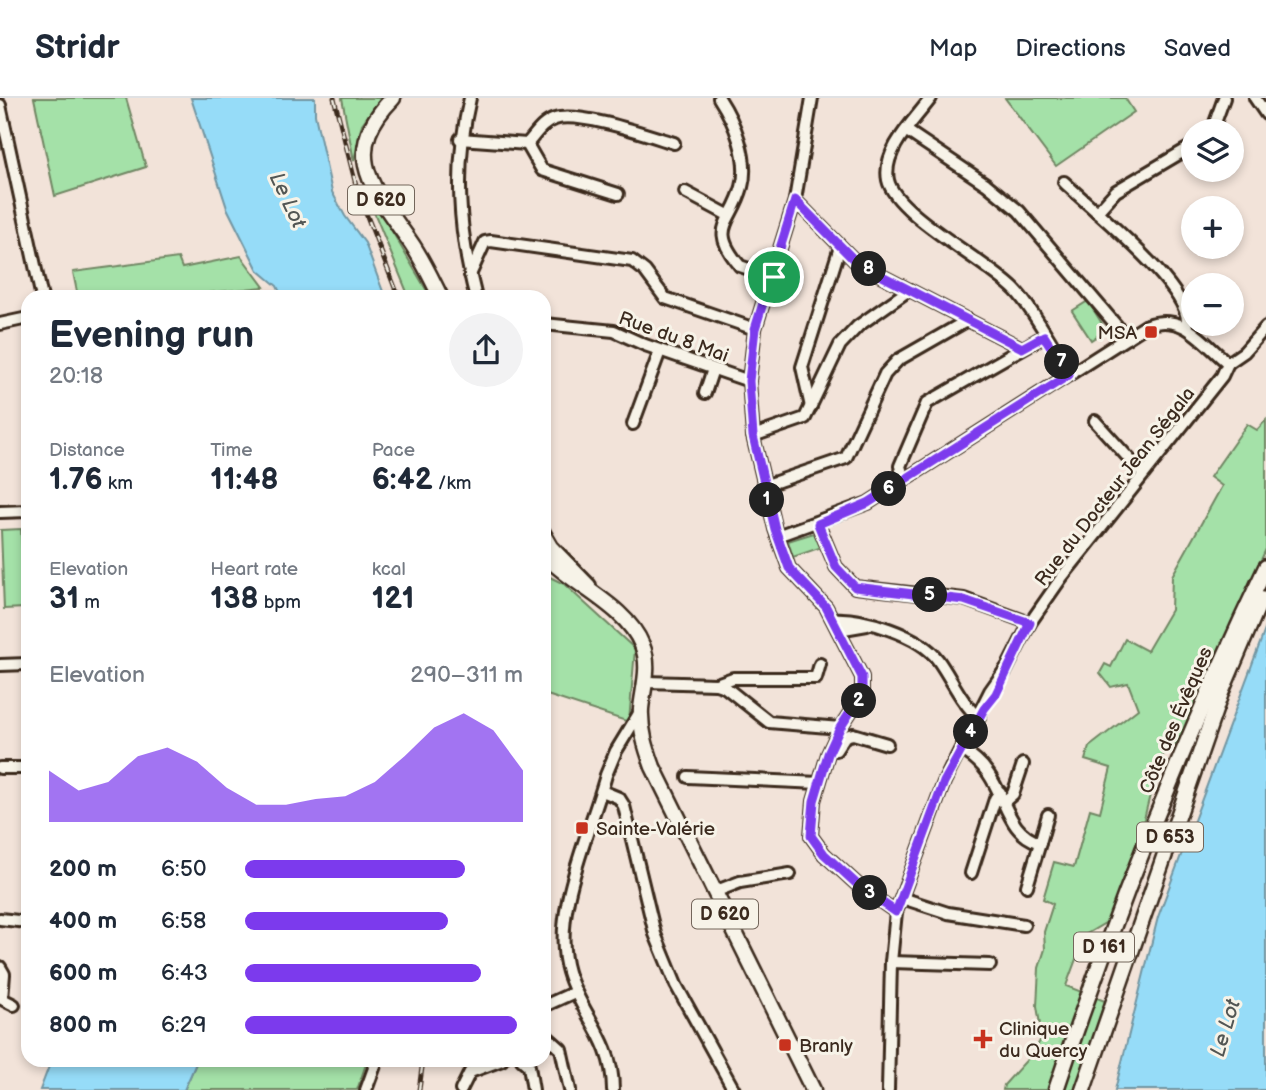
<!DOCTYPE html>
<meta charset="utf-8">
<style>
:root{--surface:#fff;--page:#f2f2f3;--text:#1f2937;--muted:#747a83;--line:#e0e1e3;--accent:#7c3aed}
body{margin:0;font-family:"Balsamiq Sans",sans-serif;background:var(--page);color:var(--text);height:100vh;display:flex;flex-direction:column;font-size:26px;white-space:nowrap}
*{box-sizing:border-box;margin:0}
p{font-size:23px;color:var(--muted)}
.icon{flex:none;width:38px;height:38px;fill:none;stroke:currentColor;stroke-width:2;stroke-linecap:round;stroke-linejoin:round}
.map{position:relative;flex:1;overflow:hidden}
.panel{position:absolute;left:21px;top:192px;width:530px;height:777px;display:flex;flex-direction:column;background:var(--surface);border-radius:21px;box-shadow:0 4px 10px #0003}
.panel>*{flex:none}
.controls{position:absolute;left:1181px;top:21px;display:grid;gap:14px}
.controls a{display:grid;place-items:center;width:63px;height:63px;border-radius:50%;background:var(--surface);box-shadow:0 4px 10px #0003;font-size:35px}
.pin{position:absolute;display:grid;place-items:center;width:60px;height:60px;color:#fff;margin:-30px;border:4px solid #fff;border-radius:50%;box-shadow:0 2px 7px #0007}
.km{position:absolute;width:35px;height:35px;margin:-18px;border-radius:50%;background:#222;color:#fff;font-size:19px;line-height:35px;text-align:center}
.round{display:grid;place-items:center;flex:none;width:74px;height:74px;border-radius:37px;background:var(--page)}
.headline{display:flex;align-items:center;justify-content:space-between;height:119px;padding:0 28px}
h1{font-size:38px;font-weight:700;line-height:52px}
.figures{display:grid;grid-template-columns:repeat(3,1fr);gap:10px;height:119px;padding:7px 28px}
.figures div{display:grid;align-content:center}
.figures b{font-size:30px;font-weight:700}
.figures small{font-size:19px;font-weight:400}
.figures p{font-size:19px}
.chart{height:196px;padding:14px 28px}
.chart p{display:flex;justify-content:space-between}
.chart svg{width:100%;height:126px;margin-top:7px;fill:var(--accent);opacity:.7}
ul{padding:0 28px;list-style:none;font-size:23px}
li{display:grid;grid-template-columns:112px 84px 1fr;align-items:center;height:52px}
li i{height:18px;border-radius:9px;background:var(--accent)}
header{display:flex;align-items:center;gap:42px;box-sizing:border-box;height:98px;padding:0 35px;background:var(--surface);border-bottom:2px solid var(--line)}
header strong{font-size:33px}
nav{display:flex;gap:38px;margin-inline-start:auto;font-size:24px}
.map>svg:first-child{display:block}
</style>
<header>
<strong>Stridr</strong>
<nav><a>Map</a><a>Directions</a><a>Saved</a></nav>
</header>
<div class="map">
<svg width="1266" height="992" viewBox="0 0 1266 992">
<rect width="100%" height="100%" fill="#f2e3d9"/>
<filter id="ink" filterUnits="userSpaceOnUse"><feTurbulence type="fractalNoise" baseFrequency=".0143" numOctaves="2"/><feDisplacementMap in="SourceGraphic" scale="14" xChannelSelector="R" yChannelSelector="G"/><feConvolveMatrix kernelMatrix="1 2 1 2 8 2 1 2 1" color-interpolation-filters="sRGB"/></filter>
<g filter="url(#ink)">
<g fill="#a4e1a8" stroke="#708663" stroke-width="2">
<polygon points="34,0 126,0 146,69 55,98"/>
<polygon points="342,0 381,0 362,26 354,63"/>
<polygon points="1005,0 1125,0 1134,14 1056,68"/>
<polygon points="372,99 427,193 430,199 409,199 369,102"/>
<polygon points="241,158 264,189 190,197 190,199 78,199 73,174 178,160 182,170"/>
<polygon points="1088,203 1106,232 1091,242 1072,213"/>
<polygon points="1266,322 1266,451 1179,643 1159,661 1141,733 1110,822 1085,837 1066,888 1105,903 1077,992 1003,992 1004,987 1034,954 1042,939 1037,908 1039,870 1045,851 1044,834 1053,806 1043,801 1054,764 1074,769 1090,711 1100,714 1111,670 1085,662 1089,649 1138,611 1128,585 1111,589 1100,575 1105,566 1111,569 1125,541 1147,553 1171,512 1172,478 1222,388 1210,379 1247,326 1257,332"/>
<polygon points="21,431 25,510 4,511 1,432"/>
<polygon points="817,434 822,449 793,459 788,443"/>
<polygon points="544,476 564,486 635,551 629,624 544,596"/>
<polygon points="197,963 367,963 357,992 184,992"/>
</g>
<g fill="#96dcf8" stroke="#7295a1" stroke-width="2">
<polygon points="191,0 315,0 315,17 332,94 345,118 365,145 385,199 282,199 277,188 258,172 227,110"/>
<polygon points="1266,529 1266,992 1115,992 1158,819"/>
<polygon points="51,963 51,962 197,963 184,992 40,992"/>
</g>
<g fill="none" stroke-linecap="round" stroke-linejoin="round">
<g stroke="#3b2a1e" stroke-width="16">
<g id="minor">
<path d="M470,0C454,68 458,132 476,200"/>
<path d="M719,0C734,23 750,61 742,89C732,126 707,129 740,168L773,179"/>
<polyline points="812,0 795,102 755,231 749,283 753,338 775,431 789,470 826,509 862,579 862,596 840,630 828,656 814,703 811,738 824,756 860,789 896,814"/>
<path d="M931,0C915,22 882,52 888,82C895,116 987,163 1015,192C1029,206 1060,258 1069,277"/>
<polyline points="1255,0 1266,16"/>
<polyline points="0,7 42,200"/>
<polyline points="907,33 986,86 1019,113 1127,240"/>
<polyline points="1212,33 1224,0"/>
<path d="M460,41L527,46C536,36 542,25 555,21C579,13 648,37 674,45"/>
<polyline points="527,46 542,72 618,96"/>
<path d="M1064,84C1088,108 1198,194 1186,229"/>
<polyline points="685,94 728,117"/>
<polyline points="795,102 857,165 1022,250"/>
<polyline points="1097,114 1116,93 1194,47"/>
<polyline points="470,177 485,144 491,143 632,163 645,173 665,200 755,231"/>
<polyline points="0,226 28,220"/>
<polyline points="544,226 614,233 645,247 749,283"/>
<polyline points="1228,265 1244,254 1266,229"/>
<polyline points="705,295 713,271"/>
<polyline points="811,309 802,269 840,149"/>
<polyline points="1095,323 1143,376"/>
<polyline points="633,326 660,253"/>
<polyline points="753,338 805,320 840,247 858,228 909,192"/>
<polyline points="904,382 900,368 927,305 1044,238"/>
<polyline points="764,388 846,360 885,276 898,262 968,222"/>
<polyline points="0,414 28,413"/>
<polyline points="818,426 836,469 855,489 964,501 1030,525"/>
<polyline points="544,434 552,448 590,487"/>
<path d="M777,438L868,405L1147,227C1184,214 1202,244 1228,265"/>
<path d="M833,521C862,519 920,537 938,562C951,580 962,606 979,620"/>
<polyline points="838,532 867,527"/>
<polyline points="0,567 28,566"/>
<polyline points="1005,574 1030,525 1062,479 1222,278 1228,265"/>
<polyline points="646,584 716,586 725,589 769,624 840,630"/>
<polyline points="716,586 733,580 816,580 820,566"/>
<polyline points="836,652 845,638 853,636 887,646"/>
<path d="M962,652C1010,678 997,732 1040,745L1027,788"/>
<polyline points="0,670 28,670"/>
<polyline points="688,679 819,685"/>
<polyline points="602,693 619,700 624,708 655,836 676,887 734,992"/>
<polyline points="1005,703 1013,696 1023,666"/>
<polyline points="1040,745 1048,717"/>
<polyline points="971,775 995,701 1000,694"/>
<polyline points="714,794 740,784 790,776"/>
<polyline points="902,800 948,815 1024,827"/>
<polyline points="0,821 27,824"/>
<polyline points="891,864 990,867"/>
<polyline points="0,869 4,876 2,901 14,907"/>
<polyline points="544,908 575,894"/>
<polyline points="544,936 561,951 570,992"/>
<polyline points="522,962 529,968 533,992"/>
<polyline points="366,992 377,962"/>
<polyline points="461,992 470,974 502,962"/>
<path d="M613,992C613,941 581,918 568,874C550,816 591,733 606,677L616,653L641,612"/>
<polyline points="888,992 891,864 896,814 944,684 990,593 1007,569"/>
</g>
</g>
<g stroke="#3b2a1e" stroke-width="19">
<g id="major">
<path d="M393,0C339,55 373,91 409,142C422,160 431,180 441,200"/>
<path d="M544,456C572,487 626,507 642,547C651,568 643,590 641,611C640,631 646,650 653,669L813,992"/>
<path d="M1056,992C1115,813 1185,639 1266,469"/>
<polyline points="1083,992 1221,595 1261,501"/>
</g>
</g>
<use href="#minor" stroke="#f7f3e8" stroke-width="10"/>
<use href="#major" stroke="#f7f3e8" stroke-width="14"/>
<g stroke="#3b2a1e" stroke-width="5">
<g id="rail">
<polyline points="334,0 358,95 399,200"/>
<polyline points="419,992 423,962"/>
</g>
</g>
<use href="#rail" stroke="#f7f3e8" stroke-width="2.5" stroke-dasharray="8" stroke-linecap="butt"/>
</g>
</g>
<g fill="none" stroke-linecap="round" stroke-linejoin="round" filter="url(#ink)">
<g stroke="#fff" stroke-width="14">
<polygon id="route" points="795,102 857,165 1022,250 1044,238 1069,277 868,405 818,426 836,469 855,489 964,502 1030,525 996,596 984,611 944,684 896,814 860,789 824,756 811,738 814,703 828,656 840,630 862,596 862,579 826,509 789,470 775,431 753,338 749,283 755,231"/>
</g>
<use href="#route" stroke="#7c3aed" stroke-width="9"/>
</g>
<g fill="#c8321e" stroke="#f7f3e8" stroke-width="2.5">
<rect x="1144" y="227" width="14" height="14" rx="3.5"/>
<rect x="575" y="723" width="14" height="14" rx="3.5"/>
<path d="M979.5 930.5h7v7h7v7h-7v7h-7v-7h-7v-7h7z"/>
<rect x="778" y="940" width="14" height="14" rx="3.5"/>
</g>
<g text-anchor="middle" stroke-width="6" stroke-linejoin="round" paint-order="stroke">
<g fill="#f7f3e8" stroke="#73665b" stroke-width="2">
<rect x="348" y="87.5" width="66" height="29" rx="5"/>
<rect x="1137" y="724.5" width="66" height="29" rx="5"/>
<rect x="692" y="801.5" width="66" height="29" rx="5"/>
<rect x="1074" y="834.5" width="60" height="29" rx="5"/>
</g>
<g font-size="18" font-weight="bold" fill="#3b2a1e">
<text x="381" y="108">D 620</text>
<text x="1170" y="745">D 653</text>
<text x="725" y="822">D 620</text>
<text x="1104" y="855">D 161</text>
</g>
<g font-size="19" fill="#3b2a1e" stroke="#f7f3e8" text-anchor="start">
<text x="1137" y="241" text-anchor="end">MSA</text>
<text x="596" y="737">Sainte-Valérie</text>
<text x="999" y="937">Clinique<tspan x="999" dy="22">du Quercy</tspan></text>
<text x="799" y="954">Branly</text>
</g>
<g font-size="19" fill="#3b2a1e" stroke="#f7f3e8">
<text transform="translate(674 238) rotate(20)" y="7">Rue du 8 Mai</text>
<text transform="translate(1114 388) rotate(-52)" y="7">Rue du Docteur Jean Ségala</text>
<text transform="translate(1175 622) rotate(-67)" y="7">Côte des Évêques</text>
</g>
<g font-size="21" font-style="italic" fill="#525654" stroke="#f7f3e8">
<text transform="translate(288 102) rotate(65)" y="7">Le Lot</text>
<text transform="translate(1225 930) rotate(-73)" y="7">Le Lot</text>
</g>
</g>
</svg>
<div class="controls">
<a><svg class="icon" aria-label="layers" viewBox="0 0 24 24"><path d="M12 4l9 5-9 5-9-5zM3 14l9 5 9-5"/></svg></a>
<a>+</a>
<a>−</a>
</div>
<div class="pin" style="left:774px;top:179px;background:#1e9e55"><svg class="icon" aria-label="arrive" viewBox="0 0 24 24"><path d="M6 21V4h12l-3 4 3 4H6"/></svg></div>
<b class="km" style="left:767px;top:402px">1</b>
<b class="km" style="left:859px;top:603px">2</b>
<b class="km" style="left:870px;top:795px">3</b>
<b class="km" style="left:971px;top:634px">4</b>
<b class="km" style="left:930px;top:497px">5</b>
<b class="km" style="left:889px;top:391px">6</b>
<b class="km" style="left:1062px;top:264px">7</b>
<b class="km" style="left:869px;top:171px">8</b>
<section class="panel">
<div class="headline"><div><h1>Evening run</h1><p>20:18</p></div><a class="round"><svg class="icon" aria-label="share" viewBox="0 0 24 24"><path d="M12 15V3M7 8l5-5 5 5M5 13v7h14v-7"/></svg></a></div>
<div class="figures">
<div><p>Distance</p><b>1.76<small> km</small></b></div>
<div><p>Time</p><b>11:48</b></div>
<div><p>Pace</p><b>6:42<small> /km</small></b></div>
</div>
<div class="figures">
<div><p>Elevation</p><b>31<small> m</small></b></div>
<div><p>Heart rate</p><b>138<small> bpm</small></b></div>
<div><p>kcal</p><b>121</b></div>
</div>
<div class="chart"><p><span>Elevation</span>290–311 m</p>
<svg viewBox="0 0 160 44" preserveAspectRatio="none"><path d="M0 44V26L10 33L20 30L30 21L40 18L50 23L60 32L70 38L80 38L90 36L100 35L110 30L120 21L130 11L140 6L150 12L160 26V44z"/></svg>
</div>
<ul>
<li><b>200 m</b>6:50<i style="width:79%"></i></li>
<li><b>400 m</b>6:58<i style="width:73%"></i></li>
<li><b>600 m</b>6:43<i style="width:85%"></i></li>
<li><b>800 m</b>6:29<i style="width:98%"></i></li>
</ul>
</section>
</div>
